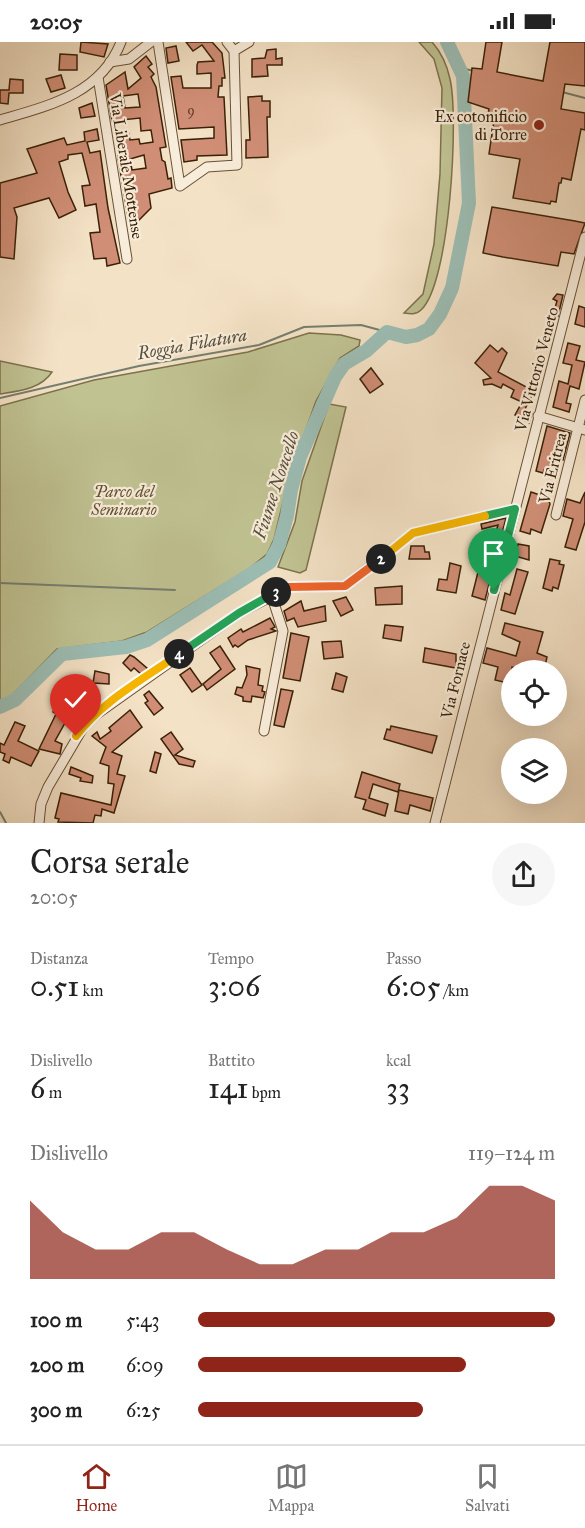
<!DOCTYPE html>
<html lang="it">
<meta charset="utf-8">
<style>
:root{--surface:#fff;--page:#f6f6f6;--text:#222;--muted:#767676;--line:#e0e0e0;--accent:#8f2418}
body{margin:0;font-family:"IM FELL Great Primer",serif;background:var(--page);color:var(--text);height:100vh;display:flex;flex-direction:column;font-size:22px;white-space:nowrap}
*{box-sizing:border-box;margin:0}
p{font-size:20px;color:var(--muted)}
.icon{flex:none;width:33px;height:33px;fill:none;stroke:currentColor;stroke-width:2;stroke-linecap:round;stroke-linejoin:round}
.map{position:relative;height:781px;overflow:hidden}
.drawer{display:flex;flex-direction:column;background:var(--surface);flex:1}
.drawer>*{flex:none}
.fabs{position:absolute;left:501px;top:618px;display:grid;gap:12px}
.fabs a{display:grid;place-items:center;width:66px;height:66px;border-radius:50%;background:var(--surface);box-shadow:0 6px 24px #0002;font-size:30px}
.pin{position:absolute;display:grid;place-items:center;width:51px;height:51px;color:#fff;margin:-62px -26px;border-radius:50% 50% 50% 0;rotate:-45deg;box-shadow:0 0 6px #0007}
.pin .icon{rotate:45deg}
.km{position:absolute;width:30px;height:30px;margin:-15px;border-radius:50%;background:#222;color:#fff;font-size:16px;line-height:30px;text-align:center}
.round{display:grid;place-items:center;flex:none;width:63px;height:63px;border-radius:32px;background:var(--page)}
.headline{display:flex;align-items:center;justify-content:space-between;height:102px;padding:0 30px}
h1{font-size:33px;font-weight:600;line-height:45px}
.metrics{display:grid;grid-template-columns:repeat(3,1fr);gap:9px;height:102px;padding:6px 30px}
.metrics div{display:grid;align-content:center}
.metrics b{font-size:30px;font-weight:600}
.metrics small{font-size:16px;font-weight:400}
.metrics p{font-size:16px}
.chart{height:168px;padding:12px 30px}
.chart p{display:flex;justify-content:space-between}
.chart svg{width:100%;height:108px;margin-top:6px;fill:var(--accent);opacity:.7}
ul{padding:0 30px;list-style:none;font-size:20px}
li{display:grid;grid-template-columns:96px 72px 1fr;align-items:center;height:45px}
li i{height:15px;border-radius:8px;background:var(--accent)}
.status{display:flex;justify-content:space-between;align-items:center;height:42px;padding:0 30px;background:var(--surface);direction:ltr}
.status svg{height:16px;fill:currentColor}
.tab-bar{display:flex;justify-content:space-around;align-items:center;height:84px;border-top:2px solid var(--line);background:var(--surface);font-size:16px;color:var(--muted)}
.tab-bar a{display:grid;justify-items:center;gap:3px}
.tab-bar .current{color:var(--accent)}
.map>svg:first-child{display:block}
</style>
<div class="status"><b>20:05</b><svg viewBox="0 0 49 12"><path d="M0 12V9h3v3zM5 12V6h3v6zM10 12V3h3v9zM15 12V0h3v12zM26 1h20v11H26zM47 4h2v5h-2z"/></svg></div>
<div class="map">
<svg width="585" height="781" viewBox="0 0 585 781">
<rect width="100%" height="100%" fill="#f4e2c6"/>
<filter id="stains"><feTurbulence type="fractalNoise" baseFrequency=".00333" numOctaves="4"/><feColorMatrix values="0 0 0 0 .2 0 0 0 0 .09 0 0 0 0 .02 0 0 0 .5 -.17"/></filter>
<radialGradient id="worn" r=".72"><stop offset=".6" stop-color="#630" stop-opacity="0"/><stop offset="1" stop-color="#630" stop-opacity=".3"/></radialGradient>
<g fill="#c0c292" stroke="#7d724c" stroke-width="1.5">
<path d="M419,0H432C441,10 447,23 450,37C459,75 450,242 421,268C416,273 410,272 404,271L423,252L434,202L440,132L442,46L434,17Z"/>
<polygon points="309,291 341,293 360,298 359,304 340,316 316,359 289,435 274,497 267,512 250,526 147,590 122,599 57,607 11,654 0,661 0,364 94,338 248,310"/>
<path d="M0,319L52,330C41,347 19,349 0,352Z"/>
<polygon points="329,362 346,365 306,528 300,531 278,525 295,480 302,439"/>
</g>
<g fill="none" stroke-linecap="round" stroke-linejoin="round">
<g stroke="#757f6f" stroke-width="2">
<polyline points="461,26 474,29"/>
<polyline points="562,50 585,56"/>
<polyline points="0,356 139,324 259,303 304,285 361,283 387,290"/>
<polyline points="0,541 175,548"/>
<polyline points="0,770 6,781"/>
</g>
<polyline stroke="#9cbeb5" stroke-width="14" points="0,665 15,658 62,612 126,605 147,598 270,520 279,503 287,474 291,448 300,415 335,335 344,322 366,309 387,290 406,295 417,293 429,287 440,272 452,246 469,161 463,34 447,0"/>
</g>
<g fill="#d08e76" stroke="#3a2107" stroke-width="1.5" fill-rule="evenodd">
<polygon points="81,0 108,2 104,15 80,10"/>
<polygon points="186,0 212,0 222,11 225,36 222,36 222,44 219,44 218,55 224,55 227,113 197,114 197,118 184,120 181,98 214,96 214,85 179,87 171,35 181,34 183,46 211,46 211,31 197,32 197,23 198,20 214,19 202,3 193,9"/>
<polygon points="486,0 502,0 497,30 543,39 550,0 585,0 585,44 565,42 561,67 585,71 585,88 581,87 571,138 562,136 561,141 559,141 556,160 551,159 550,162 513,156 520,117 489,112 494,78 487,77 489,67 468,60 472,26 482,27"/>
<polygon points="176,4 179,19 168,21 166,6"/>
<polygon points="276,7 276,17 282,16 282,23 267,23 268,34 252,35 252,17 265,16 267,8"/>
<polygon points="60,12 77,13 77,28 59,28"/>
<path d="M146,14L152,22L148,25L154,32L151,35L156,45L166,105L160,106L162,118L165,120L168,137L171,136L172,146L149,152L151,166L139,178L129,180L118,116L119,101L115,91L128,89L130,98L139,97L140,102L153,100L151,88L141,89L140,76L112,79L106,43L125,30L128,47L141,36L134,25ZM138,52L140,65L125,66L123,54ZM144,113L146,126L132,128L130,117Z"/>
<polygon points="61,33 65,46 51,50 46,37"/>
<polygon points="10,37 23,38 23,51 9,51 8,62 0,61 0,48 9,48"/>
<polygon points="262,54 262,59 270,59 270,75 267,75 268,115 246,116 246,98 250,98 248,55"/>
<polygon points="92,61 95,74 81,76 79,66"/>
<polygon points="97,87 99,98 87,100 90,111 100,109 108,166 120,221 107,224 106,216 94,217 90,191 100,190 96,162 85,164 82,144 90,143 82,111 68,113 68,117 59,120 68,150 76,168 59,176 49,156 14,166 17,175 14,217 0,215 0,141 37,131 27,107 64,96 67,103 85,99 84,90"/>
<polygon points="492,165 575,179 585,181 574,212 561,210 558,224 503,215 483,211"/>
<polygon points="557,252 563,253 558,274 553,273 557,259 553,257"/>
<polygon points="579,264 585,266 585,285 575,282"/>
<polygon points="568,301 580,304 576,318 585,320 579,347 570,344 566,361 571,362 569,370 553,365 559,339 568,342 572,323 563,321"/>
<polygon points="490,303 498,310 502,306 507,311 498,330 534,349 525,367 532,371 529,381 515,373 522,360 511,355 514,348 503,342 501,346 492,342 484,343 483,338 491,336 475,321"/>
<polygon points="371,326 383,342 370,351 360,337"/>
<polygon points="547,384 570,391 563,418 552,415 548,429 544,428 543,431 536,429"/>
<polygon points="531,450 540,453 539,456 549,459 550,462 541,491 531,487 530,492 520,489"/>
<polygon points="585,450 585,480 576,508 565,505 573,477 563,474 567,457 580,461"/>
<polygon points="506,476 485,558 472,554 481,518 487,520 498,483 482,487 481,482"/>
<polygon points="518,502 529,504 529,518 515,514"/>
<polygon points="411,504 424,504 425,510 429,510 430,517 409,517"/>
<polygon points="550,517 560,519 559,522 564,523 558,547 553,545 552,549 543,546"/>
<polygon points="450,521 461,524 456,551 437,548 439,537 447,538"/>
<polygon points="517,527 528,530 515,572 501,568 505,551 510,553"/>
<polygon points="402,544 402,562 376,563 375,546"/>
<polygon points="346,555 353,568 341,574 333,559"/>
<polygon points="301,559 304,569 325,564 326,579 298,585 294,576 287,579 284,569"/>
<polygon points="270,576 275,585 271,587 276,589 248,598 238,605 235,603 233,605 228,596 241,587 243,590"/>
<polygon points="505,581 543,590 537,611 547,615 546,620 542,626 537,625 536,628 512,625 512,642 495,638 498,625 483,621 487,606 516,614 520,600 502,592"/>
<polygon points="385,583 403,585 401,599 383,596"/>
<polygon points="291,591 309,595 300,639 283,636"/>
<polygon points="341,599 343,615 324,617 322,600"/>
<polygon points="220,604 235,627 207,648 203,642 221,627 210,611"/>
<polygon points="425,606 456,612 456,626 423,620"/>
<polygon points="130,613 134,615 148,627 141,632 134,626 131,629 123,621"/>
<polygon points="246,624 260,627 258,643 263,644 262,649 265,650 263,656 252,654 251,660 243,659 243,655 235,652 237,645 242,646 247,633"/>
<polygon points="190,626 202,643 192,650 180,633"/>
<polygon points="95,629 109,632 109,642 93,641"/>
<polygon points="336,631 347,635 343,650 332,647"/>
<polygon points="281,647 293,649 284,685 274,683"/>
<polygon points="149,649 163,666 154,673 145,661 148,659 144,653"/>
<polygon points="59,655 80,668 78,674 70,672 55,699 62,702 60,712 39,707 56,672 53,670"/>
<polygon points="130,668 142,685 112,710 122,714 117,732 125,734 114,771 102,767 101,774 95,773 93,781 58,780 59,777 55,776 61,751 111,763 114,742 108,741 109,724 100,721 106,705 92,694 97,690 100,697 111,689 109,686"/>
<polygon points="15,680 25,684 18,699 39,709 31,724 11,715 9,721 3,718 5,712 0,710 0,701 4,703"/>
<polygon points="391,684 437,694 432,711 384,697 387,687 390,688"/>
<polygon points="171,690 183,707 175,713 195,719 193,725 179,722 161,697"/>
<polygon points="155,710 161,712 156,731 150,729"/>
<polygon points="71,725 93,734 92,741 80,739 81,736 69,732"/>
<polygon points="362,730 400,742 398,750 373,742 369,756 388,762 385,774 363,767 366,758 355,755"/>
<polygon points="399,748 433,756 430,769 410,763 408,772 395,769"/>
</g>
<g fill="none" stroke-linecap="round" stroke-linejoin="round">
<g stroke="#685137" stroke-width="11">
<g id="minor">
<polyline points="158,0 180,144 207,125 237,123 234,9 227,0"/>
<polyline points="234,9 249,0"/>
<polyline points="110,20 129,17 151,0"/>
<polyline points="98,35 127,217"/>
<path d="M0,78C48,64 101,52 121,0"/>
<polyline points="538,374 585,388"/>
<polyline points="556,473 585,358"/>
<polyline points="264,689 283,589 271,552"/>
<polyline points="39,781 41,762 48,745 87,679 239,571 289,545 345,544 413,491 515,467"/>
<polyline points="435,781 585,195"/>
</g>
</g>
<use href="#minor" stroke="#f8ecda" stroke-width="9"/>
</g>
<g fill="none" stroke-linecap="round" stroke-linejoin="round">
<g stroke="#fff" stroke-width="12">
<polyline id="split-1" points="485,474 515,467 494,548"/>
</g>
<g stroke="#fff" stroke-width="12">
<polyline id="split-2" points="381,517 413,491 485,474"/>
</g>
<g stroke="#fff" stroke-width="12">
<polyline id="split-3" points="276,550 289,545 345,544 381,517"/>
</g>
<g stroke="#fff" stroke-width="12">
<polyline id="split-4" points="179,612 239,571 276,550"/>
</g>
<g stroke="#fff" stroke-width="12">
<path id="split-5" d="M76,694C102,659 144,637 179,612"/>
</g>
<use href="#split-1" stroke="#22a559" stroke-width="8"/>
<use href="#split-2" stroke="#f5b400" stroke-width="8"/>
<use href="#split-3" stroke="#f0652b" stroke-width="8"/>
<use href="#split-4" stroke="#22a559" stroke-width="8"/>
<use href="#split-5" stroke="#f5b400" stroke-width="8"/>
</g>
<circle fill="#8f2418" stroke="#f8ecda" stroke-width="2" cx="539" cy="83" r="6"/>
<g text-anchor="middle" stroke-width="4.5" stroke-linejoin="round" paint-order="stroke">
<g font-size="14" fill="#603c23">
<text x="191" y="73">9</text>
</g>
<g font-size="16" fill="#3a2107" stroke="#f8ecda" text-anchor="end">
<text x="527" y="80">Ex cotonificio<tspan x="527" dy="18">di Torre</tspan></text>
</g>
<g font-size="16" fill="#3a2107" stroke="#f8ecda">
<text transform="translate(127 124) rotate(81)" y="6">Via Liberale Mottense</text>
<text transform="translate(536 327) rotate(-75)" y="6">Via Vittorio Veneto</text>
<text transform="translate(552 426) rotate(-76)" y="6">Via Eritrea</text>
<text transform="translate(455 638) rotate(-76)" y="6">Via Fornace</text>
</g>
<g font-size="16" font-style="italic" fill="#625131" stroke="#f8ecda">
<text x="124" y="455">Parco del<tspan x="124" dy="18">Seminario</tspan></text>
</g>
<g font-size="18" font-style="italic" fill="#57503b" stroke="#f8ecda">
<text transform="translate(192 302) rotate(-10)" y="6">Roggia Filatura</text>
<text transform="translate(276 443) rotate(-72)" y="6">Fiume Noncello</text>
</g>
</g>
<rect width="100%" height="100%" filter="url(#stains)"/>
<rect width="100%" height="100%" fill="url(#worn)"/>
</svg>
<div class="fabs">
<a><svg class="icon" aria-label="locate" viewBox="0 0 24 24"><circle cx="12" cy="12" r="6"/><path d="M12 2v4M12 18v4M2 12h4M18 12h4"/></svg></a>
<a><svg class="icon" aria-label="layers" viewBox="0 0 24 24"><path d="M12 4l9 5-9 5-9-5zM3 14l9 5 9-5"/></svg></a>
</div>
<div class="pin" style="left:494px;top:548px;background:#1e9e55"><svg class="icon" aria-label="arrive" viewBox="0 0 24 24"><path d="M6 21V4h12l-3 4 3 4H6"/></svg></div>
<div class="pin" style="left:76px;top:694px;background:#d93025"><svg class="icon" aria-label="check" viewBox="0 0 24 24"><path d="M5 12l5 5 9-10"/></svg></div>
<b class="km" style="left:381px;top:517px">2</b>
<b class="km" style="left:276px;top:550px">3</b>
<b class="km" style="left:179px;top:612px">4</b>
</div>
<section class="drawer">
<div class="headline"><div><h1>Corsa serale</h1><p>20:05</p></div><a class="round"><svg class="icon" aria-label="share" viewBox="0 0 24 24"><path d="M12 15V3M7 8l5-5 5 5M5 13v7h14v-7"/></svg></a></div>
<div class="metrics">
<div><p>Distanza</p><b>0.51<small> km</small></b></div>
<div><p>Tempo</p><b>3:06</b></div>
<div><p>Passo</p><b>6:05<small> /km</small></b></div>
</div>
<div class="metrics">
<div><p>Dislivello</p><b>6<small> m</small></b></div>
<div><p>Battito</p><b>141<small> bpm</small></b></div>
<div><p>kcal</p><b>33</b></div>
</div>
<div class="chart"><p><span>Dislivello</span>119–124 m</p>
<svg viewBox="0 0 160 44" preserveAspectRatio="none"><path d="M0 44V12L10 25L20 32L30 32L40 25L50 25L60 32L70 38L80 38L90 32L100 32L110 25L120 25L130 19L140 6L150 6L160 12V44z"/></svg>
</div>
<ul>
<li><b>100 m</b>5:43<i style="width:100%"></i></li>
<li><b>200 m</b>6:09<i style="width:75%"></i></li>
<li><b>300 m</b>6:25<i style="width:63%"></i></li>
</ul>
</section>
<nav class="tab-bar">
<a class="current"><svg class="icon" aria-label="home" viewBox="0 0 24 24"><path d="M3 11l9-7 9 7M6 9v11h12V9"/></svg>Home</a>
<a><svg class="icon" aria-label="map" viewBox="0 0 24 24"><path d="M3 6l6-2 6 2 6-2v14l-6 2-6-2-6 2zM9 4v14M15 6v14"/></svg>Mappa</a>
<a><svg class="icon" aria-label="saved" viewBox="0 0 24 24"><path d="M7 4h10v16l-5-4-5 4z"/></svg>Salvati</a>
</nav>
